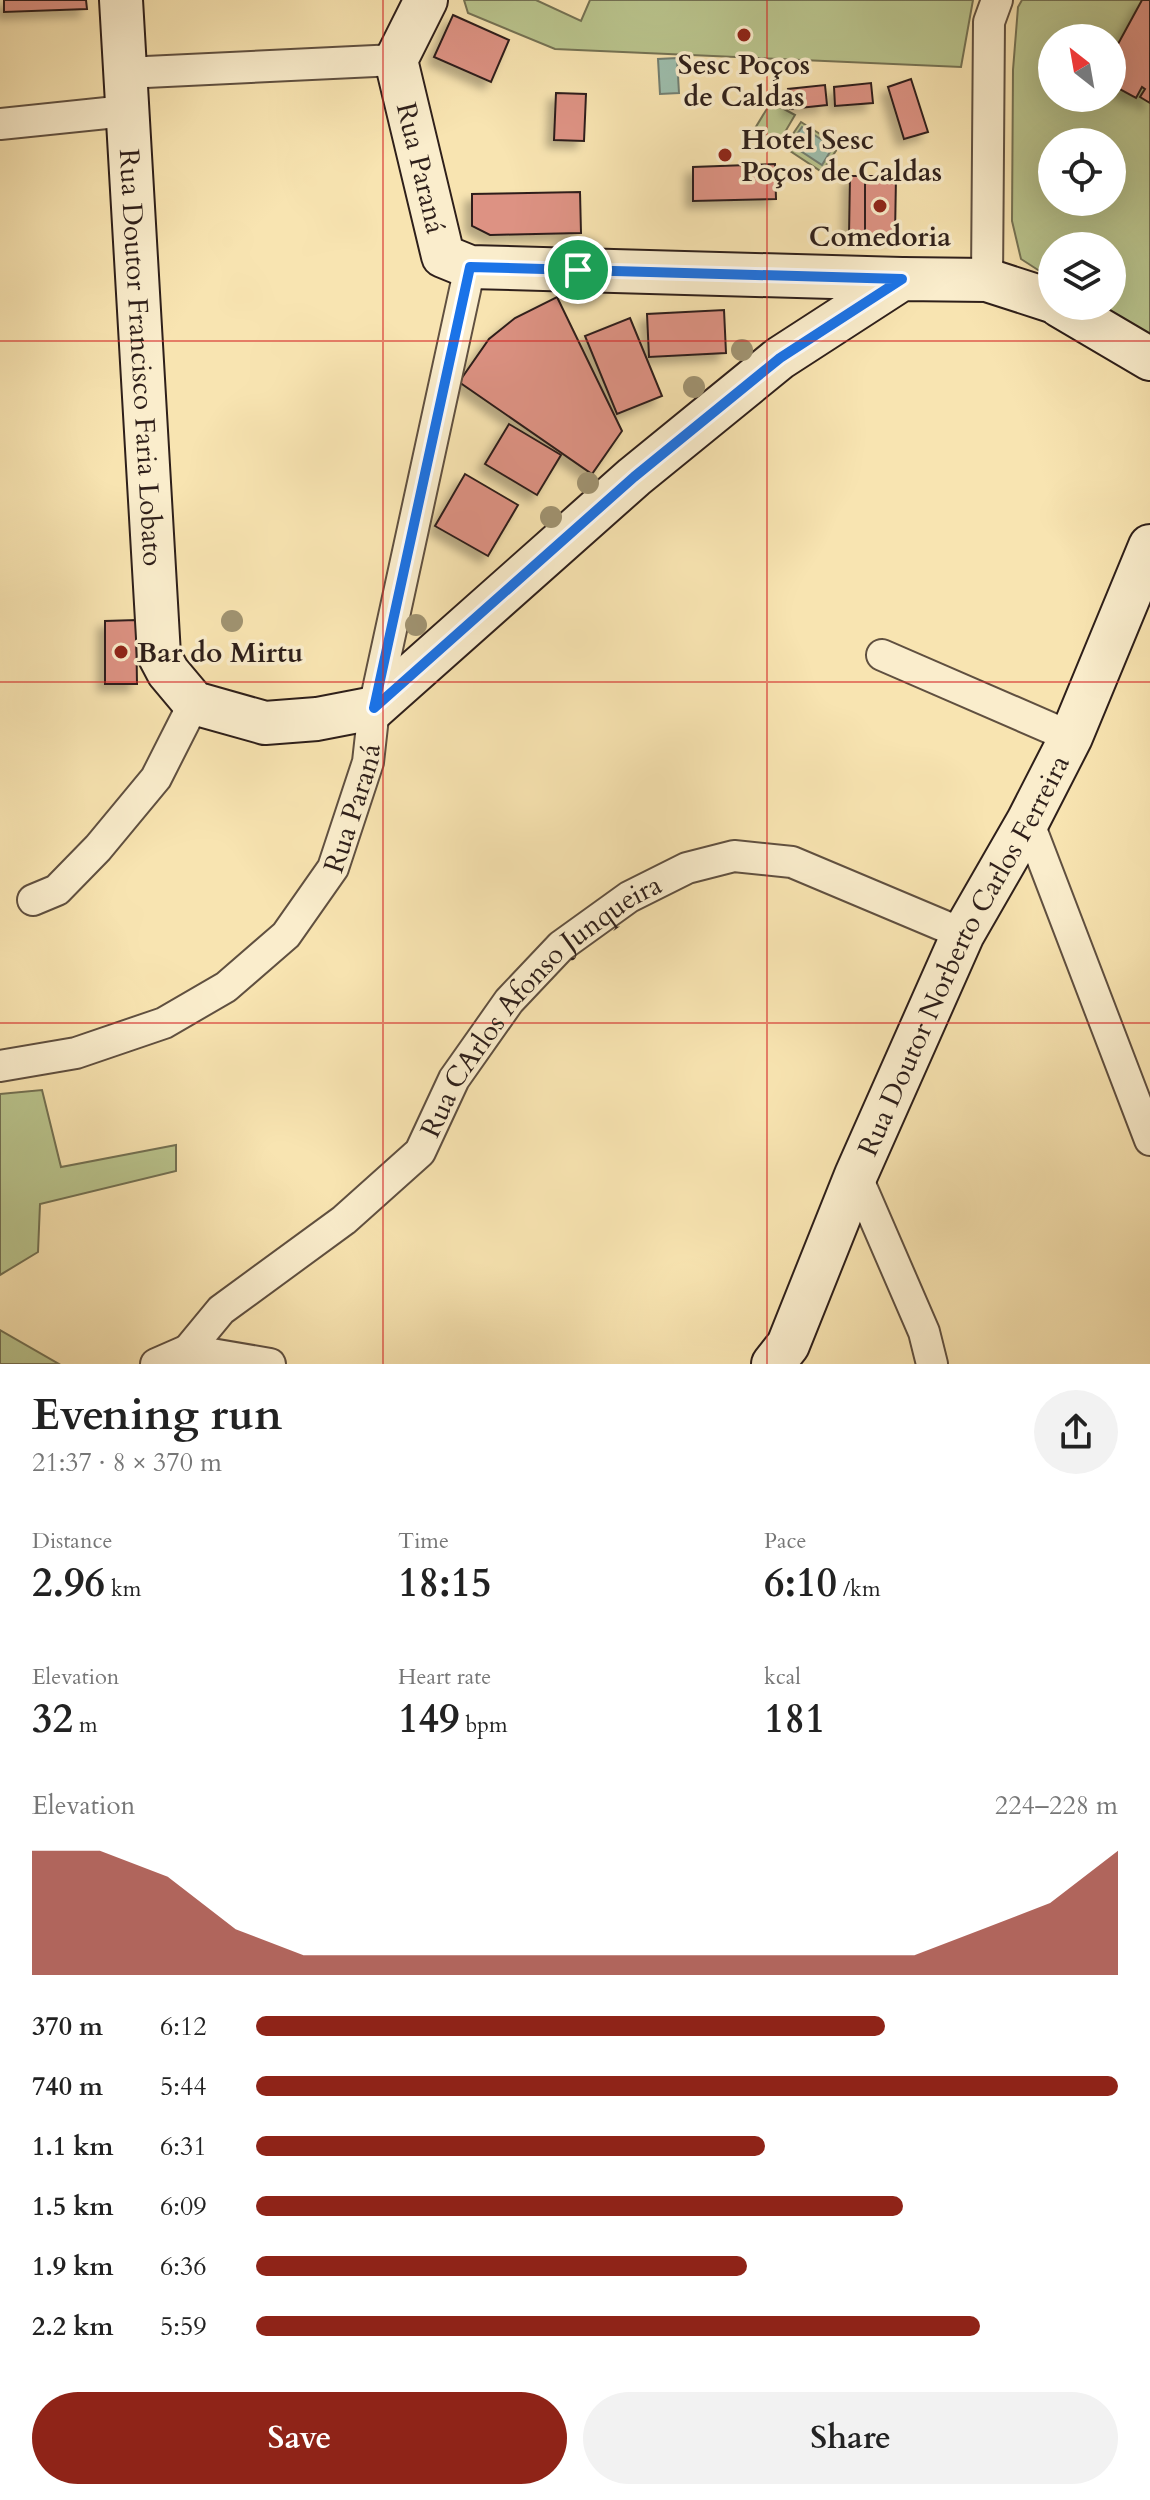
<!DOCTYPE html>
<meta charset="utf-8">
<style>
:root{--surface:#fff;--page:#f2f2f2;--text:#222;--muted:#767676;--accent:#8f2418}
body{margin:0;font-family:Cardo,serif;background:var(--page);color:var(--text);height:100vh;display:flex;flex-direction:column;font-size:30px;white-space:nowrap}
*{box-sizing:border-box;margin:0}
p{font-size:26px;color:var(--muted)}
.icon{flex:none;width:44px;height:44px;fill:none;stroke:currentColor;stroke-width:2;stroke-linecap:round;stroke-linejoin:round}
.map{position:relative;height:1364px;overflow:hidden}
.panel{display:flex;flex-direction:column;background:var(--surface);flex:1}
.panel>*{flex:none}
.needle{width:52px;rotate:329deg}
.buttons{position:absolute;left:1038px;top:24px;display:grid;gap:16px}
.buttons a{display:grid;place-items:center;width:88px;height:88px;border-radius:50%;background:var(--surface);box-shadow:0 8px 32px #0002;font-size:40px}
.pin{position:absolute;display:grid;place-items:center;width:68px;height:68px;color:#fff;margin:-34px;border:4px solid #fff;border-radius:50%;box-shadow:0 2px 8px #0007}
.round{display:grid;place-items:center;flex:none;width:84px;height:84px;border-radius:42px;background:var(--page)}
.head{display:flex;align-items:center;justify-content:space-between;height:136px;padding:0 32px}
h1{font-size:44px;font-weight:800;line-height:60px}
.figures{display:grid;grid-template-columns:repeat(3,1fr);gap:12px;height:136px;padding:8px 32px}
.figures div{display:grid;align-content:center}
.figures b{font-size:40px;font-weight:800}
.figures small{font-size:22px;font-weight:400}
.figures p{font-size:22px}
.chart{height:224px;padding:16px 32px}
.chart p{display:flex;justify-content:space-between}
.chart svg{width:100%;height:144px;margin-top:8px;fill:var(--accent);opacity:.7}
.button{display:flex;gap:16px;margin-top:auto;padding:16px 32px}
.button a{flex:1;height:92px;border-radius:48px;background:var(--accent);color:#fff;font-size:32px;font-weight:800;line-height:92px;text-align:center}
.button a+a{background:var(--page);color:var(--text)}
ul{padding:0 32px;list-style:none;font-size:26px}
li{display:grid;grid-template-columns:128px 96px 1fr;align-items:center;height:60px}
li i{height:20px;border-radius:10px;background:var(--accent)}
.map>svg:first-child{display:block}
</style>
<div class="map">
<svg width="1150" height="1364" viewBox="0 0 1150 1364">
<defs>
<filter id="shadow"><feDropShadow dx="-7" dy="7" stdDeviation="4" flood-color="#0004"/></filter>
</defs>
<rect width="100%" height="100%" fill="#f8e4b1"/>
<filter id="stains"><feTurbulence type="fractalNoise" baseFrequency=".0025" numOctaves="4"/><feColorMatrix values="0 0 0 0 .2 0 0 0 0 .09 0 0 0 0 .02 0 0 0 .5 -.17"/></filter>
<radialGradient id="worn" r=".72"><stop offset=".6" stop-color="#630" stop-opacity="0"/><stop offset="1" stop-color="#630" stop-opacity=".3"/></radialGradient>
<g fill="#bac58e" stroke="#747254" stroke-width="2" fill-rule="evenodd">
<polygon points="464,0 536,0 581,21 590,0 973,0 961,67 555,49 468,13"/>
<path d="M1022,0H1150V336L1093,306H1112V246H1052V279L1021,259L1012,221L1013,70L1018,7ZM1052,38H1112V98H1052ZM1052,142H1112V202H1052Z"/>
<polygon points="771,102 795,115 778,144 754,130"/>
<polygon points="801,122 839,146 822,172 784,147"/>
<polygon points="42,1090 61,1167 176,1145 176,1171 40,1204 38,1252 0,1275 0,1094"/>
<polygon points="0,1330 59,1364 0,1364"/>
</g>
<g fill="#9dbead" stroke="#717e72" stroke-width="2">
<polygon points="677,58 679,93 660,94 658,59"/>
<polygon points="802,127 833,147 822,165 790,144"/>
</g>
<g fill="#dd9283" stroke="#2e1f1a" stroke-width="2" filter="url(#shadow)">
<polygon points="4,0 86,0 87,9 4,12"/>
<polygon points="1142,0 1150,0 1150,103 1140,97 1145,89 1142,87 1136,98 1112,85 1112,55"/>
<polygon points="453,15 509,40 491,82 434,57"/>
<polygon points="911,79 928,132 904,139 888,87"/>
<polygon points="871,83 873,103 835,106 834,87"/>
<polygon points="825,85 827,105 790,109 788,89"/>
<polygon points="556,93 586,94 584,141 554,140"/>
<polygon points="775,164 776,199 693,201 693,167"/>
<polygon points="850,176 865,176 865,236 849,236"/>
<polygon points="865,176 896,176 895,236 865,236"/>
<polygon points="580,192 581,233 490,235 472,226 472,194"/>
<polygon points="557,297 622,431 592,474 459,382 489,339 515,318"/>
<polygon points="724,310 726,353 649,357 647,314"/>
<polygon points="630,318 662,396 617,414 585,336"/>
<polygon points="509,424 561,455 537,495 485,464"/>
<polygon points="465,474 518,505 488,556 435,526"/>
<polygon points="136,620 137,684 105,684 105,621"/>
</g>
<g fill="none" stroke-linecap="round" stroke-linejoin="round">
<g stroke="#605040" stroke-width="34">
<g id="street">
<polyline points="125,73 396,60"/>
<polyline points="0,124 126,111"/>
<polyline points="987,280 989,22 997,0"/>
<polyline points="882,655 1071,737"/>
<polyline points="1028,821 1150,1140"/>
<polyline points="33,900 57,890 98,848 156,778 194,703"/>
<path id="s1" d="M0,1066L76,1053L164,1023L226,987L286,935L333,868L368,762L374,708L470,267"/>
<polyline points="856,1175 924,1332 932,1364"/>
<path id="s2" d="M188,1350L221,1310L344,1220L420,1152L454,1079L509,1001L561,946L629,897L687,868L734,856L792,862L963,934"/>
<polyline points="156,1364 188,1350 270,1364"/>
</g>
</g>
<g stroke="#2e1f1a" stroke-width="46">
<g id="secondary">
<path id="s3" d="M121,0L159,655L168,672L194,703L265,723L317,719L374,708L634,477L780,358L902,279L987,280L1052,301"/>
<path id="s4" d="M426,0L396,60L443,256L470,267L902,279"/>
<polyline points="1060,306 1150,359"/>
<path id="s5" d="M773,1364L788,1345L856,1175L963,934L1028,821L1071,737L1150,546"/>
</g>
</g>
<use href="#street" stroke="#faedcc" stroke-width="30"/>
<use href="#secondary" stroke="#faedcc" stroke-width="42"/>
</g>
<g fill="#a09371">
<circle cx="742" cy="350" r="11"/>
<circle cx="694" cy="387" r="11"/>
<circle cx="588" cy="483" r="11"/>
<circle cx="551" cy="517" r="11"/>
<circle cx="232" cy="621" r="11"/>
<circle cx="416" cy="625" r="11"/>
</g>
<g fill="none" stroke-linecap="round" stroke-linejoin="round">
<g stroke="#fff" stroke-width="16">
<polygon id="route" points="470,267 902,279 780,358 634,477 374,708"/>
</g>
<use href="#route" stroke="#1a73e8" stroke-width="10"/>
</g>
<path fill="none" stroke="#d62828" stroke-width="2" stroke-opacity="0.55" d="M383,0V1364M767,0V1364M0,341H1150M0,682H1150M0,1023H1150"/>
<g fill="#8f2418" stroke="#faedcc" stroke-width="3">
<circle cx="744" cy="35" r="8"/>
<circle cx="725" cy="155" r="8"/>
<circle cx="880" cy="206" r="8"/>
<circle cx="121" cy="652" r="8"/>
</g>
<g text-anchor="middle" stroke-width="7" stroke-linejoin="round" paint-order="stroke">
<g font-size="28" font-weight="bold" fill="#2e1f1a" stroke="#faedcc">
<text x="744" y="74">Sesc Poços<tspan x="744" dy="32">de Caldas</tspan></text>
<text x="741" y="149" text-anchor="start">Hotel Sesc<tspan x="741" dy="32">Poços de Caldas</tspan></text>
<text x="880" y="246">Comedoria</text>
<text x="137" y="662" text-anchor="start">Bar do Mirtu</text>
</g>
<g font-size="28" fill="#2e1f1a" stroke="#faedcc">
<text dy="10" stroke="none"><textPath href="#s4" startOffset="178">Rua Paraná</textPath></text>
<text dy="10" stroke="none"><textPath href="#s3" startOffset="358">Rua Doutor Francisco Faria Lobato</textPath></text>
<text dy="10" stroke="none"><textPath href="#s1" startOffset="466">Rua Paraná</textPath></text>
<text dy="10" stroke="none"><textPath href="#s5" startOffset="452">Rua Doutor Norberto Carlos Ferreira</textPath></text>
<text dy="10" stroke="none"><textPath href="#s2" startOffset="500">Rua CArlos Afonso Junqueira</textPath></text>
</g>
</g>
<rect width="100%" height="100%" filter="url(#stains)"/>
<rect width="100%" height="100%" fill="url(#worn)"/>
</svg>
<div class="buttons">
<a><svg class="needle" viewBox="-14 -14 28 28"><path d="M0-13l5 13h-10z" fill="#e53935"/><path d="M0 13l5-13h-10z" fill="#767676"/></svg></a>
<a><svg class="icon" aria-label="locate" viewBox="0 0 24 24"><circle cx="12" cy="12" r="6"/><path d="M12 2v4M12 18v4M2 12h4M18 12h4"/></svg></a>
<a><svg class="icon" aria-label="layers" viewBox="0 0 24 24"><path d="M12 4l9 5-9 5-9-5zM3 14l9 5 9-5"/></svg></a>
</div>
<div class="pin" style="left:578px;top:270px;background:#1e9e55"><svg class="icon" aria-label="arrive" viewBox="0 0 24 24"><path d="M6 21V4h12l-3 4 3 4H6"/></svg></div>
</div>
<section class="panel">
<div class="head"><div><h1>Evening run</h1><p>21:37 · 8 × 370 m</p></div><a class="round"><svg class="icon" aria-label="share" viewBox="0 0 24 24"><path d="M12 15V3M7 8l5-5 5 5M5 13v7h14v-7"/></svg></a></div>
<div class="figures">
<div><p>Distance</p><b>2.96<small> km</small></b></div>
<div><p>Time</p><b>18:15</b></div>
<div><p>Pace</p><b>6:10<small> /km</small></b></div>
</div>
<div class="figures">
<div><p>Elevation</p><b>32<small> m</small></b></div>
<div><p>Heart rate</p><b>149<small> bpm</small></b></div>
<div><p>kcal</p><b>181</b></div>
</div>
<div class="chart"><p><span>Elevation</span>224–228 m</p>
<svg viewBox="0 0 160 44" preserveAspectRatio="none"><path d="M0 44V6L10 6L20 14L30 30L40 38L50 38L60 38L70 38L80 38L90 38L100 38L110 38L120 38L130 38L140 30L150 22L160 6V44z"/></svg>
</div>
<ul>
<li><b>370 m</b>6:12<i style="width:73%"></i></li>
<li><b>740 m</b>5:44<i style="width:100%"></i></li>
<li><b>1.1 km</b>6:31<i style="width:59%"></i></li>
<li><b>1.5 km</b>6:09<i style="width:75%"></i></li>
<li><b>1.9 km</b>6:36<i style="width:57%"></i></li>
<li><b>2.2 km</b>5:59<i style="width:84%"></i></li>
</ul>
<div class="button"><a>Save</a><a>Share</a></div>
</section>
